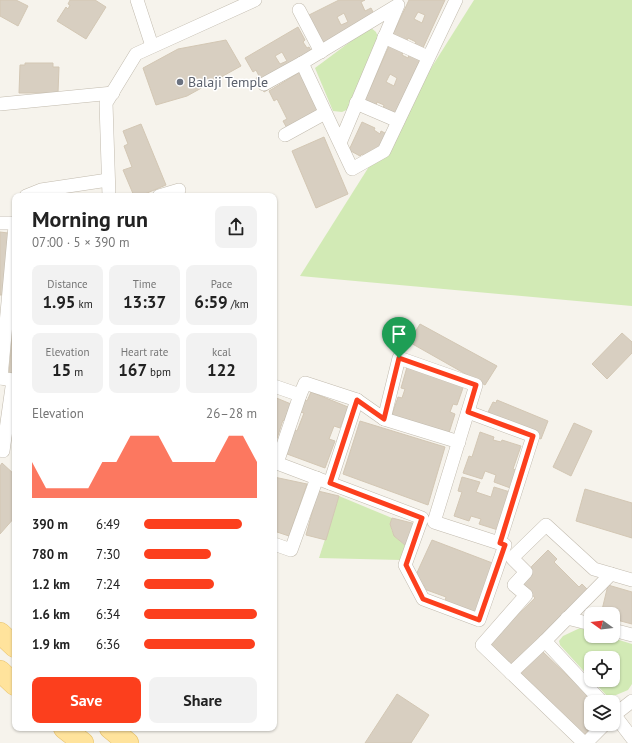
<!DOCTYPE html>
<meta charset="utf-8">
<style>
:root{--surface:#fff;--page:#f2f2f2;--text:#222;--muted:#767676;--accent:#fc3f1d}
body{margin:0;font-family:"PT Sans",sans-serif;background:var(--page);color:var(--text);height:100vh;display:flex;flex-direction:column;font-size:15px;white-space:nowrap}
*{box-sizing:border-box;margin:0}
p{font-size:13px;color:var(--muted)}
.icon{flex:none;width:22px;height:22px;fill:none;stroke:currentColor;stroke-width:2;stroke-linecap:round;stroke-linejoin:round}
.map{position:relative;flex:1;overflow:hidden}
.panel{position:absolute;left:12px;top:193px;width:265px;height:538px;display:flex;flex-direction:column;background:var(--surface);border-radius:8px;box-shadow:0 1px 3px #0004}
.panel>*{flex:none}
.needle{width:26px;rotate:285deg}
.fabs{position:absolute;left:584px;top:607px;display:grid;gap:8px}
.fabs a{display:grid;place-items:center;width:36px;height:36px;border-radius:8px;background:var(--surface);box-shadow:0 1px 3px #0004;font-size:20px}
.pin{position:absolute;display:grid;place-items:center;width:34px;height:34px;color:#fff;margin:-41px -17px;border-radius:50% 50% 50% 0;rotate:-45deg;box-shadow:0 0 4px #0007}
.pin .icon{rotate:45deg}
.round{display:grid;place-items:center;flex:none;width:42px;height:42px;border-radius:8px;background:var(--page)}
.overview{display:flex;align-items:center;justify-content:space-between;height:68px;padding:0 20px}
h1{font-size:22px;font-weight:700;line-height:30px}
.stats{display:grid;grid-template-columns:repeat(3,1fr);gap:6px;height:68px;padding:4px 20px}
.stats div{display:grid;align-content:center;border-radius:8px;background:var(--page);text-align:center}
.stats b{font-size:17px;font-weight:700}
.stats small{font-size:11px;font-weight:400}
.stats p{font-size:11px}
.chart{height:112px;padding:8px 20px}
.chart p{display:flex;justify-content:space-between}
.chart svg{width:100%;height:72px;margin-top:4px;fill:var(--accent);opacity:.7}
.action{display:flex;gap:8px;margin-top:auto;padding:8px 20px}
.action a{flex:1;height:46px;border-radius:8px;background:var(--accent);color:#fff;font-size:16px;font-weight:700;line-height:46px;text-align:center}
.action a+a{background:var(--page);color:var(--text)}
ul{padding:0 20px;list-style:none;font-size:13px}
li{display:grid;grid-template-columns:64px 48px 1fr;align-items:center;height:30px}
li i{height:10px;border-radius:5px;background:var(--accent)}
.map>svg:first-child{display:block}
</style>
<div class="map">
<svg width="632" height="743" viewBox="0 0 632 743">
<rect width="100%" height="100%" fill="#f6f3ec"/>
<g fill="#d2eab5">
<polygon points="474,0 632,0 632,306 300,276"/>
<polygon points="370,27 376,32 378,37 351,108 342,112 333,111 315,68"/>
<path d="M339,496L392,518C388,531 395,537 405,545L401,560L319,558Z"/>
<polygon points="580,628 591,632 591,636 606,636 632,644 632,684 628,690 609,698 592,680 613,680 613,658 591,658 591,679 560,645 559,641 563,636"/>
</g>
<g fill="#d8cfc1" stroke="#d3c7b4" fill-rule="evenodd">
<polygon points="0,0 16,0 28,6 18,26 0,16"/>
<polygon points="70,0 95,0 106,7 86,39 57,21 66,7 68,9 70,5 68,4"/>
<path d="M339,0H365L361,2L365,11L371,8L378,22L321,51L305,17ZM344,13L348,22L341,25L337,17Z"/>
<path d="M409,0H445L422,50L414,46L416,42L408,38L406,42L392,36ZM418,12L425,15L422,23L414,19Z"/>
<path d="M298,27L305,40L303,42L307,48L309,47L317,61L264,92L256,78L259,76L256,70L253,72L245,58ZM282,52L287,61L280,64L275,56Z"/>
<polygon points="226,40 241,66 187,96 156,105 143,68 178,49"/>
<path d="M389,46L403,52L402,55L408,58L409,55L420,60L395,114L383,108L384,105L377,102L376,105L365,100ZM390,74L397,78L394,86L386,82Z"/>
<polygon points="25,63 53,63 53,67 59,67 58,93 19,93 20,65 25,65"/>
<polygon points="300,72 320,114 288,130 283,121 287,119 277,99 274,101 269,91"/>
<polygon points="362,122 375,128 374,130 380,134 381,131 391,136 368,157 362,154 360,156 349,150"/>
<polygon points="141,124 166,185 140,196 134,196 123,170 132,167 124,146 128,144 123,131"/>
<polygon points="324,137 348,194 316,208 292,151"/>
<polygon points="0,232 8,233 4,295 0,295"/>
<polygon points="14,314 15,314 15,374 9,374"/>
<polygon points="420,324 497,366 485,385 409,342"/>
<polygon points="622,333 632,342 632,353 607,379 592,364"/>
<polygon points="407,367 464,385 457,405 453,404 450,412 455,414 448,436 391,418 398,397 402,398 405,389 401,388"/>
<polygon points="311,392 348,407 340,428 334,426 329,439 335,441 325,468 287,454 294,430 297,431 304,413 300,412 305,400 307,401"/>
<polygon points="274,397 291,404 284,421 283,420 274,448"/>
<polygon points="497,400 548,421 541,439 490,418 491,413 488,412 493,402 496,403"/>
<polygon points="360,421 445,447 428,505 343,474"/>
<polygon points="574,423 592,431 571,476 553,467"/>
<polygon points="480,432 494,437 493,440 501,442 502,440 521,446 513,469 519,471 513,489 494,482 496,475 485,471 482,479 463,473 469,456 472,457"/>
<polygon points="2,463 15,475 15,517 0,534 0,466"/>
<polygon points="274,477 307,484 289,536 274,531"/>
<polygon points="462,477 480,482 476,492 491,497 494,487 510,492 498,530 479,524 481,519 471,516 469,521 454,516 462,492 458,491"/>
<polygon points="585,489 632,503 632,538 576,521"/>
<polygon points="318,491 339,496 326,540 306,535"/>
<polygon points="392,518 416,524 405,545 394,536 390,524"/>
<polygon points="432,540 495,564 475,617 444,605 446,597 424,589 425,586 416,583 415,577"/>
<polygon points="548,550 557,559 554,562 579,587 582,584 590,592 511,668 487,645 535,598 522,583 532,566"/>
<polygon points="608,585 632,592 632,624 613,619 613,614 601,614"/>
<polygon points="543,652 595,702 591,702 591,724 594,724 583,736 520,675 537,655 538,656"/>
<polygon points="397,694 429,715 411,743 365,743"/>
</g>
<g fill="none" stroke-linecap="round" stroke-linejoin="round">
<g stroke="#c2bbae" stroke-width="14">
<g id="street">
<polyline points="137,0 152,46"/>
<polyline points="299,10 321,52"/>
<polyline points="384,37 428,57"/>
<polyline points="264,84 302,63"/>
<polyline points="356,103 398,121"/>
<polyline points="0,104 113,93"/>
<polyline points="285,135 325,113"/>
<polyline points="340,143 398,5 302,63 352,169 384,151 456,0"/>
<polyline points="26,196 41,190 108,180"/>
<polyline points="109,196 106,103 136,54 255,0"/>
<polyline points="159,196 179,190"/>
<polyline points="0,223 15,223"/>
<polyline points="0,378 13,380 3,451"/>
<polyline points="1,378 15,226"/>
<polyline points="274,386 300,395 305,383 357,400 384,419 399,358 476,385 434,522 505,545 479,620 423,599 405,565 422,518 274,462"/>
<polyline points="468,412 533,436 499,543"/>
<polyline points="384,419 459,442"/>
<polyline points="277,463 300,395"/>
<polyline points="330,483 357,400"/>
<polyline points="274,544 291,550 317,478"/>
<polyline points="567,618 591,624"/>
<polyline points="613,630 632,635"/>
<polyline points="511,673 545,641"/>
<polyline points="602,702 545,641 611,574"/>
<polyline points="613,713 632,738"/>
<polyline points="613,716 632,701"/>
<polyline points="584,743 482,645 526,595 514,585 526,572 512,558 546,525 594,569 632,580"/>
<polyline points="586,743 605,724"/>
</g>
</g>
<g stroke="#e6c16a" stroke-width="22">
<g id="primary">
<polyline points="0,633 15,647"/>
<polyline points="0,671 15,685"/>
<polyline points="64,728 83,743"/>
<polyline points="110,728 128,743"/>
</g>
</g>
<use href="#street" stroke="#fff" stroke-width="13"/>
<use href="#primary" stroke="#ffe39c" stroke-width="21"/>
</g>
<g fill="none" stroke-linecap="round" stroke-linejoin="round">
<g stroke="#fff" stroke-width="8">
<polygon id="route" points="399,358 476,385 468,412 533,436 500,543 505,545 479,620 423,599 406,565 422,518 330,483 357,400 384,419"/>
</g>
<use href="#route" stroke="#fc3f1d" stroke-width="5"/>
</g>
<circle fill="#6b7280" stroke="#fff" stroke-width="1.5" cx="180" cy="82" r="4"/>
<g text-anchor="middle" stroke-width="3" stroke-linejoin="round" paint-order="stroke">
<g font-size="14" fill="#5b616d" stroke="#fff" text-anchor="start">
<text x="188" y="87">Balaji Temple</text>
</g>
</g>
</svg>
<div class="fabs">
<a><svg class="needle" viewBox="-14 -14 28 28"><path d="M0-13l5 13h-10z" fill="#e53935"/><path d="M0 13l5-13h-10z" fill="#767676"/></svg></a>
<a><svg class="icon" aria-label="locate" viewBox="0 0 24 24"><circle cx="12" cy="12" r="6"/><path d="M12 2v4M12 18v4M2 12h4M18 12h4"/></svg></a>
<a><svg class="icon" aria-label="layers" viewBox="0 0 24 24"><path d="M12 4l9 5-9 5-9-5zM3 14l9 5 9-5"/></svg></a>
</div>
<div class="pin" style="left:399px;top:358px;background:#1e9e55"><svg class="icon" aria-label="arrive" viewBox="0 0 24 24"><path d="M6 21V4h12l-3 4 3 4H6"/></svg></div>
<section class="panel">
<div class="overview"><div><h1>Morning run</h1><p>07:00 · 5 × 390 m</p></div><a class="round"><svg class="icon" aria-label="share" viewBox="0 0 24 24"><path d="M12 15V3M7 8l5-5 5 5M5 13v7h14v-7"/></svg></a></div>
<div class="stats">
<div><p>Distance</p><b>1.95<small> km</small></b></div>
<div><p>Time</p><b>13:37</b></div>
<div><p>Pace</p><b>6:59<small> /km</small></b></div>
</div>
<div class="stats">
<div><p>Elevation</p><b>15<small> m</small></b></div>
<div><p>Heart rate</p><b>167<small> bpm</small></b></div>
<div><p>kcal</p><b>122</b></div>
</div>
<div class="chart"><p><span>Elevation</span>26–28 m</p>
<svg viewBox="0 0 160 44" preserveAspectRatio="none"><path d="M0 44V22L10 38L20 38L30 38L40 38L50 22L60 22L70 6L80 6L90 6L100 22L110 22L120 22L130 22L140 6L150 6L160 22V44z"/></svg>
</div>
<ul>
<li><b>390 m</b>6:49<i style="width:87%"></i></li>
<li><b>780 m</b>7:30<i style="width:59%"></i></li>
<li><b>1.2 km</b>7:24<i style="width:62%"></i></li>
<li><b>1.6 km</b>6:34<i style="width:100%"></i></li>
<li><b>1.9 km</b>6:36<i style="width:98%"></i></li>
</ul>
<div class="action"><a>Save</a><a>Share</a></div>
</section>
</div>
